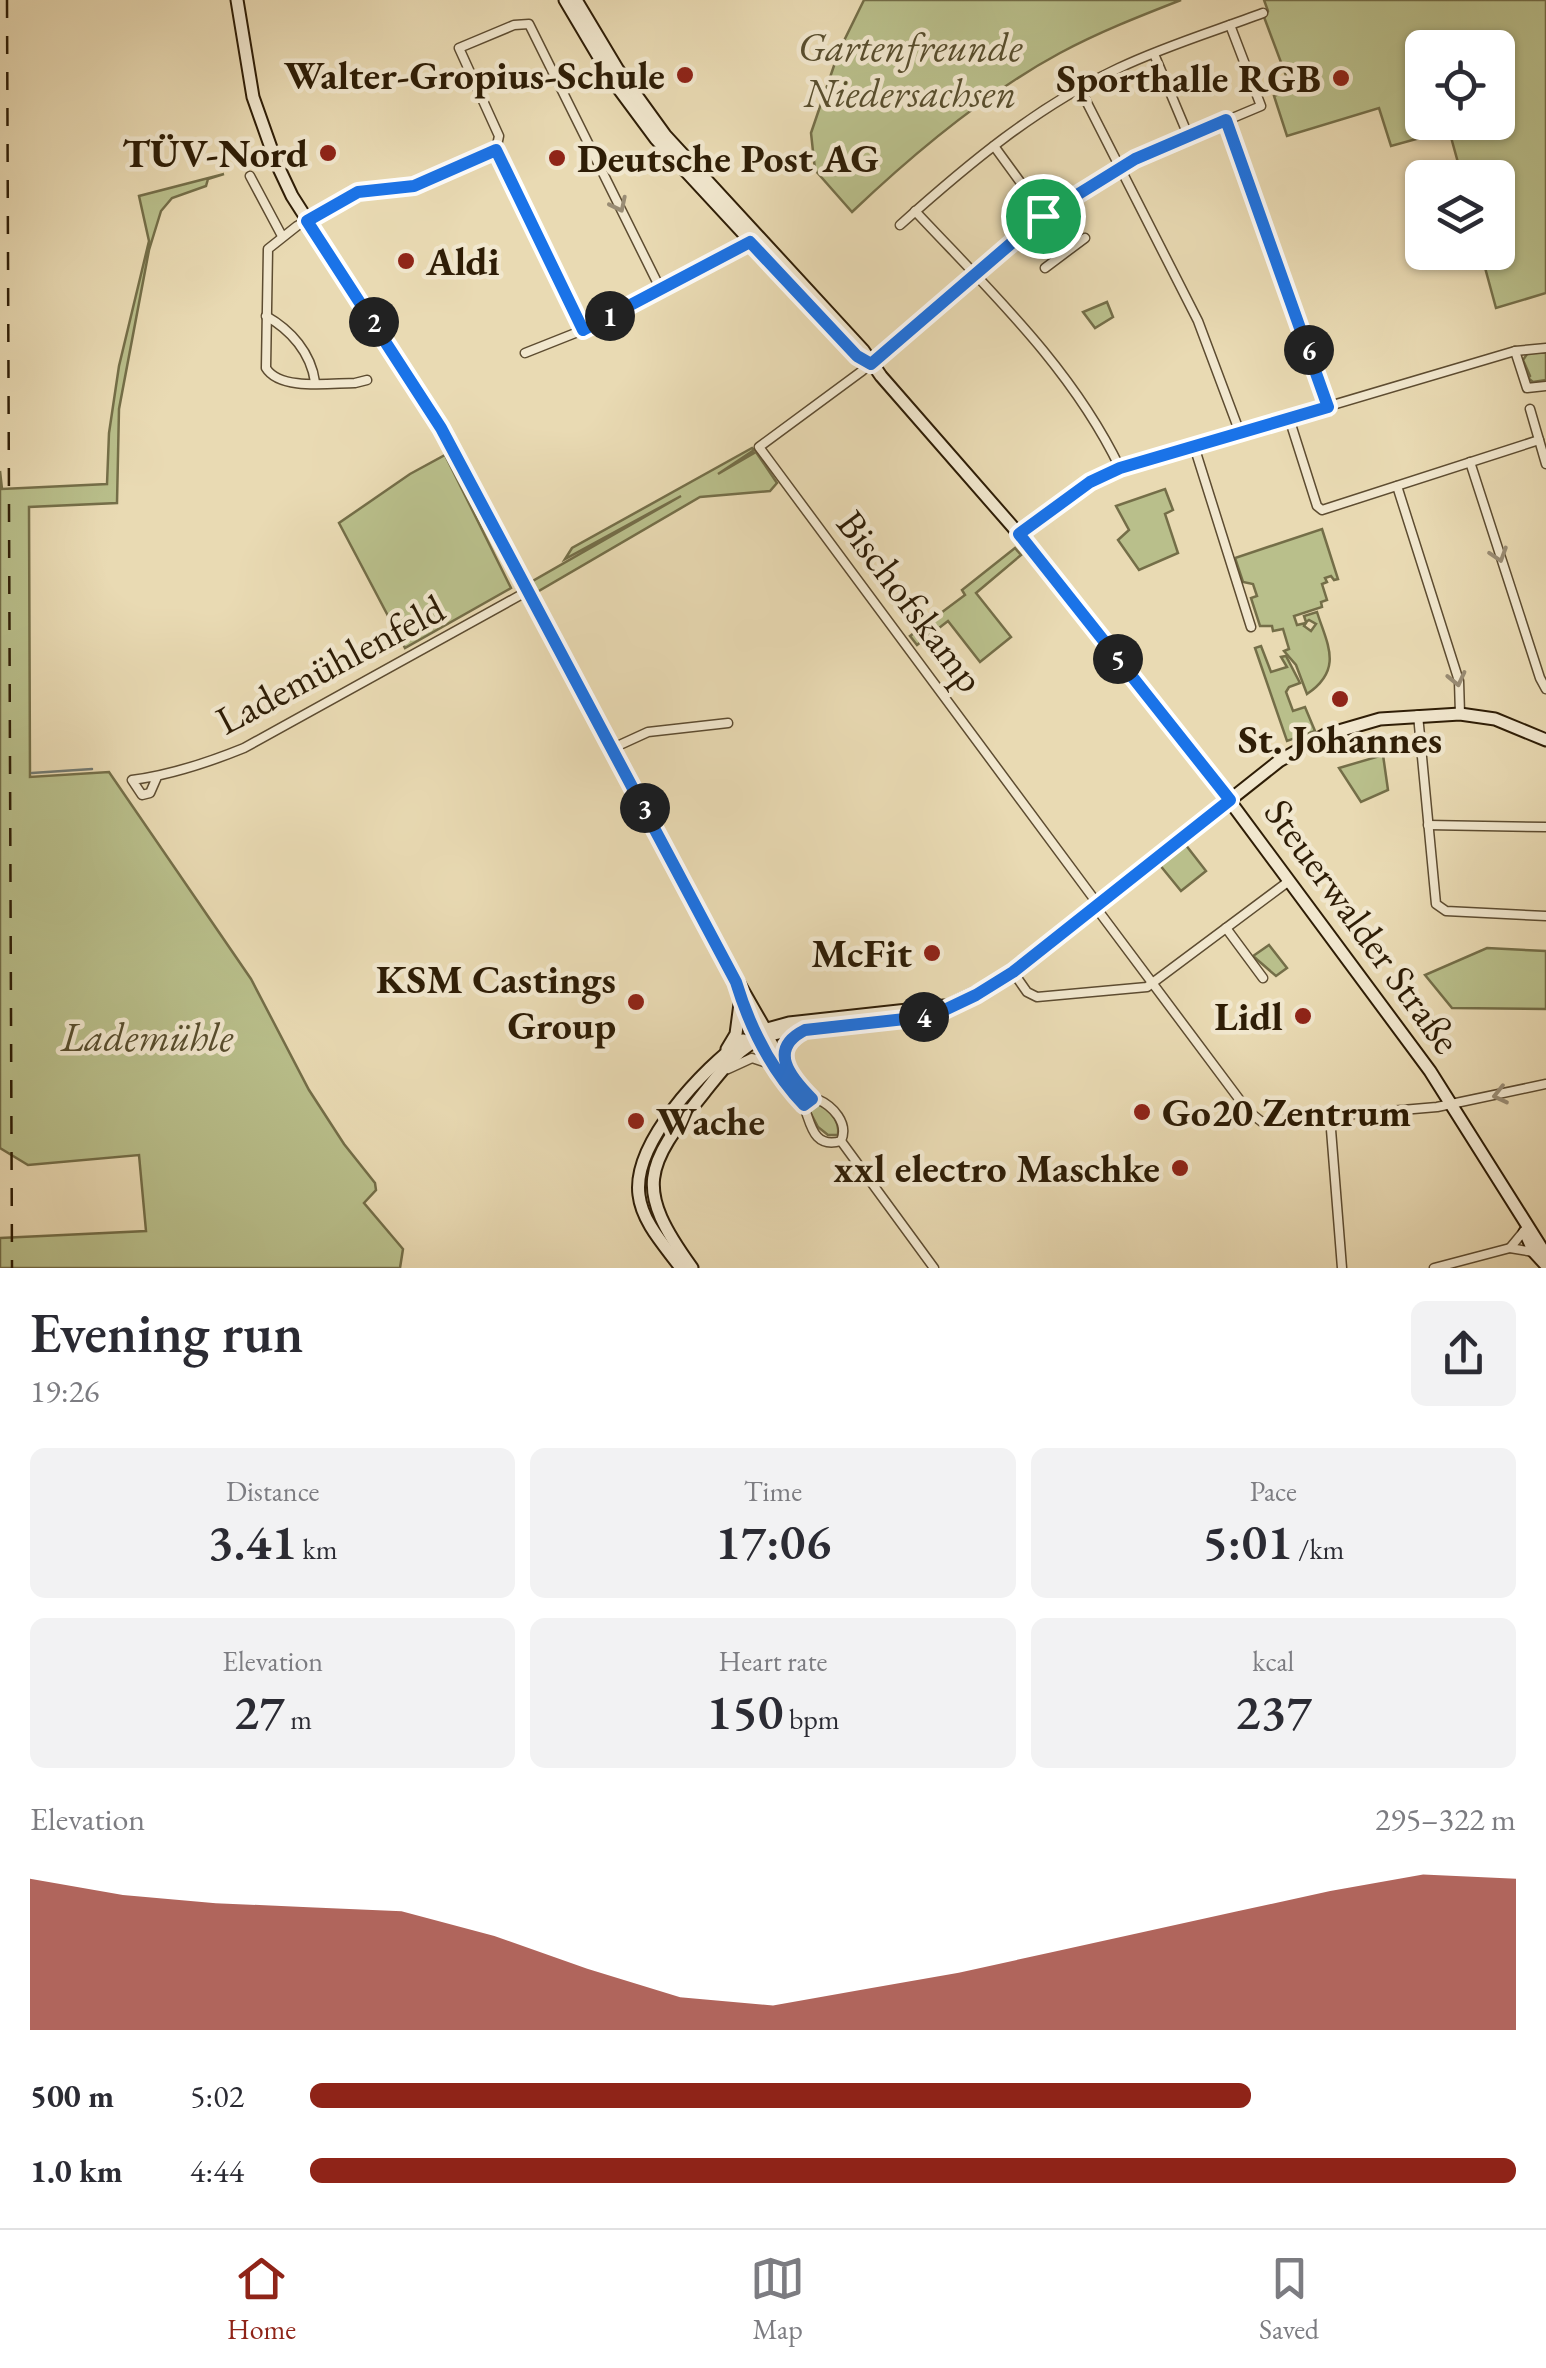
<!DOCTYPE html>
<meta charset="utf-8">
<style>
:root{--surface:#fff;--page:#f2f2f3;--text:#2b2b33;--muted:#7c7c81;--line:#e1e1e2;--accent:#8f2418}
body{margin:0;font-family:"EB Garamond",serif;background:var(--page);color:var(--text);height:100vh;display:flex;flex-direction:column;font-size:38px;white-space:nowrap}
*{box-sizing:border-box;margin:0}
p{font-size:32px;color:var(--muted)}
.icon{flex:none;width:55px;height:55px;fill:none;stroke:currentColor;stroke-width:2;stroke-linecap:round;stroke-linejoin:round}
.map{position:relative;height:1268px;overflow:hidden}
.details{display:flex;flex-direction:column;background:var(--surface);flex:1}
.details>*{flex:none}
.controls{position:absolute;left:1405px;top:30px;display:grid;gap:20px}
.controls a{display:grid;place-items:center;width:110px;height:110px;border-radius:15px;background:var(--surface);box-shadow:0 2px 8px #0004;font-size:50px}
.pin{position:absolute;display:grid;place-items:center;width:85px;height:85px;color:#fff;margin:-42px;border:5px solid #fff;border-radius:50%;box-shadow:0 2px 10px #0007}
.km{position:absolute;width:50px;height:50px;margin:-25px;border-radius:50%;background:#222;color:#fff;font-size:28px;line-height:50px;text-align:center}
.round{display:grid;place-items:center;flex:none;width:105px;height:105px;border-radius:15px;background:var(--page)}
.overview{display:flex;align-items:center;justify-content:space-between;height:170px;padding:0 30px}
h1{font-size:55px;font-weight:600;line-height:75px}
.stats{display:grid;grid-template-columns:repeat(3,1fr);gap:15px;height:170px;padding:10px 30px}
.stats div{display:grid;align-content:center;border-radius:15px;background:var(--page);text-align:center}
.stats b{font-size:50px;font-weight:600}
.stats small{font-size:28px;font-weight:400}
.stats p{font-size:28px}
.chart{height:280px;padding:20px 30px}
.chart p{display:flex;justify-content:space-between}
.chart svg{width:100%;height:180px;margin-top:10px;fill:var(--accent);opacity:.7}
ul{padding:0 30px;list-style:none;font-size:32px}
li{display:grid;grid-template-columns:160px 120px 1fr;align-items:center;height:75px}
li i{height:25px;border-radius:12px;background:var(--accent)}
.menu{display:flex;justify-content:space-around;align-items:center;height:140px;border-top:2px solid var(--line);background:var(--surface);font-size:28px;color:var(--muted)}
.menu a{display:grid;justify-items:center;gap:5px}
.menu .active{color:var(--accent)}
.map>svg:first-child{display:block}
</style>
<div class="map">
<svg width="1546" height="1268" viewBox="0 0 1546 1268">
<rect width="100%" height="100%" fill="#e9dab3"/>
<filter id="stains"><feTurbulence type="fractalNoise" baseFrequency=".002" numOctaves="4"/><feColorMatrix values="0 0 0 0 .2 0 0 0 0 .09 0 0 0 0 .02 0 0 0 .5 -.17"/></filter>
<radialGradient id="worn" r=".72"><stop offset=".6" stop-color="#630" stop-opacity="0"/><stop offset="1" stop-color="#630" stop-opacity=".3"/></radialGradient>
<g fill="#b9bf8b" stroke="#746e48" stroke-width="2.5" fill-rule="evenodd">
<path d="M864,0H1181C1140,16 1099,32 1060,53C984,94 914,153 852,212L815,170L811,133L839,51Z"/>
<path d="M1264,0H1546V293L1496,308L1481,253L1498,252V178L1462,177L1449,130L1391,146L1379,108L1287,136L1274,96L1291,89L1264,17L1268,11ZM1422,48H1498V122H1422Z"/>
<polygon points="224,174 208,179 206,186 172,198 161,211 149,250 119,409 117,503 29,507 30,777 109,772 251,979 309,1090 344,1144 375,1183 376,1190 364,1203 403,1249 400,1268 0,1268 0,1238 146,1231 139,1155 28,1165 0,1148 0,471 2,489 107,484 109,433 119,366 149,241 139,196"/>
<polygon points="1107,302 1113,317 1095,328 1083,312"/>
<polygon points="1529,351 1546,353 1546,380 1533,382 1528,378 1530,376 1523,360"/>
<polygon points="752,448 754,450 718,474 756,452 777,483 770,491 700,497 537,592 531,582 681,496 565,559 572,548"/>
<polygon points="445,455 511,588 405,648 339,523 410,474"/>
<polygon points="1165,489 1173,510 1165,514 1178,553 1139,570 1118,540 1129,530 1116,506"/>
<path d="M1322,529L1338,579L1334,580L1331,576L1325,578L1327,582L1322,584L1327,600L1321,602L1322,607L1294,616L1297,625L1306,623L1304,626L1311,631L1316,624L1309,620L1306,622L1304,616L1317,612C1327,644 1344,669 1307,694L1296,665L1284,651L1289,649L1283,629L1273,631L1272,626H1260L1251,598L1257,596L1253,584L1243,582L1235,558Z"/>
<polygon points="1015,548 1021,555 976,593 1011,637 980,662 948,621 917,645 910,636 965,595 962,590"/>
<polygon points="1261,646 1271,672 1287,667 1281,657 1286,656 1300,683 1289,687 1286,692 1293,711 1305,707 1315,731 1287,741 1255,648"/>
<polygon points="1383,755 1388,790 1361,802 1339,768"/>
<polygon points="1185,844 1206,871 1181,891 1159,864"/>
<polygon points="1269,945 1287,968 1276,976 1253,956"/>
<polygon points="1487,948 1546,951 1546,1009 1452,1008 1425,975"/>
<path d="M814,1103C829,1107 840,1120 838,1135H828L818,1127L809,1110Z"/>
</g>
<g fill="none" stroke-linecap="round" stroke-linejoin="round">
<polyline stroke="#717971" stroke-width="2.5" points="32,773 92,769"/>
<g stroke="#5d4c31" stroke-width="11">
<g id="street">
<polyline points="1154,54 1188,135"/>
<polyline points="1080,89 1198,321 1240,433"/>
<polyline points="1226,120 1327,407"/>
<polyline points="994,146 1069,249"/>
<polyline points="496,150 499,136 459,48 514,25 529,24 661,290"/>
<polyline points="250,176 282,236"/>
<path d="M915,211C990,291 1072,368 1120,468"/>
<path d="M900,225C967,165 1037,106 1119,68C1165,46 1215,31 1263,13"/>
<polyline points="1045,268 1085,238"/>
<path d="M266,316C291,330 311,353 315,382"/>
<polyline points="1515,351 1527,388 1546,386"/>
<polyline points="525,353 583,330 750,243"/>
<path d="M367,380L355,383C331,383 280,391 266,368L268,249L297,226L358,192L414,186L496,150L583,330"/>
<polyline points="1530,409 1546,464"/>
<polyline points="1289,418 1317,506 1322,510 1539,440"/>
<polyline points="1194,446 1251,627"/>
<polyline points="1470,462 1540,678 1546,689"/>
<polyline points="1397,486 1459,681 1460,714"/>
<polyline points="1019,534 1090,482 1120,468 1515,351 1546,348"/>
<polyline points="1418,715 1436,904 1446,911 1546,916"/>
<polyline points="613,748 648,732 728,723"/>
<path d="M157,777L150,793L142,795L132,780C171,775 207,763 244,748L526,592"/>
<polyline points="1428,825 1546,827"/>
<polyline points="1097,903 759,447 862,371 1043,216 1135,159 1261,106 1230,25"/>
<polyline points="1094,905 1248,1111 1262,1122 1437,1107 1546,1084"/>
<polyline points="1226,928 1263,978"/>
<polyline points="1013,972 1027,992 1037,997 1147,987 1289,881"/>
<polyline points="769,1036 786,1068 812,1099"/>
<path d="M758,1039C771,1062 786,1080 801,1101C811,1116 809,1150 841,1141C849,1123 833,1106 817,1099L804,1105"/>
<polyline points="786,1064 786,1045 802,1031"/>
<polyline points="728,1069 752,1058 770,1064"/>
<polyline points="1330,1117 1342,1268"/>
<polyline points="841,1141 934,1268"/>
<polyline points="1524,1231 1510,1248 1533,1252"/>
<polyline points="1434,1268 1510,1248"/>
</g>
</g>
<g stroke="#2e1d06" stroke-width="15">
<g id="secondary">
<polyline points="237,0 253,97 276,162 292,196 441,429 526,592 650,816 693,903 769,1036"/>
<polyline points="565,0 613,81 656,139 857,356 868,360"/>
<polyline points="576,0 618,70 665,135 863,350 881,376 1019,534 1229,800 1430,1071 1546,1255"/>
<polyline points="743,1002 758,1039"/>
<polyline points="760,1031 789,1023 944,1006"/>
<polyline points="727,1049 736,1034 741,996"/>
<polyline points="1525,1232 1534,1252 1546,1265"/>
<path d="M681,1268C665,1246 642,1222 639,1195C632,1143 704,1068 743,1040"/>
<path d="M692,1268C634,1188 644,1167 703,1094C720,1073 738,1047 764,1037C816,1020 877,1025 932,1016C958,999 987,990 1013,972L1279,761L1325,735L1380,719L1460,714L1495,719L1546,740"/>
</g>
</g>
<use href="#street" stroke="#f1e7ce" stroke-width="8"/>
<use href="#secondary" stroke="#f1e7ce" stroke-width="11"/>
<polyline stroke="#2e1d06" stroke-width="2.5" stroke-dasharray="18 18" stroke-linecap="butt" points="7,0 12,1268"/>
</g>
<defs><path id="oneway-chevron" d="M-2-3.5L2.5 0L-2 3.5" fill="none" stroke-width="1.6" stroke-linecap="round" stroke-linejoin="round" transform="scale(2.5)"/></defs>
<g stroke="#998c74">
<use href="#oneway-chevron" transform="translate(619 205) rotate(64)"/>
<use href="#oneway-chevron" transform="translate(1499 555) rotate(72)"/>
<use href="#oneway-chevron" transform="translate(1457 679) rotate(77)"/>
<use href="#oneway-chevron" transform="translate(1500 1095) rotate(167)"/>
</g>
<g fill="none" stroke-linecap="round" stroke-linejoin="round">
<g stroke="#fff" stroke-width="20">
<path id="route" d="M1226,120L1328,407L1120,468L1090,482L1019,534L1230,800L1013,972L976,995L932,1016L805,1030C767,1049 790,1077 812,1099L804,1105C771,1070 750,1028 736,982L441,428L307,221L358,192L414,186L496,150L583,330L750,242L857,356L871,364L1043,216L1135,159Z"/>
</g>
<use href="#route" stroke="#1a73e8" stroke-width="12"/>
</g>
<g fill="#8f2418" stroke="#f1e7ce" stroke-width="4">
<circle cx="685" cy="75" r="10"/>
<circle cx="1341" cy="78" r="10"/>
<circle cx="328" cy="153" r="10"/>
<circle cx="557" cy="158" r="10"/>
<circle cx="406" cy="261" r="10"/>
<circle cx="1340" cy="699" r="10"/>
<circle cx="932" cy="953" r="10"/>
<circle cx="636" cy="1002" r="10"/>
<circle cx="1303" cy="1016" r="10"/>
<circle cx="1142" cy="1112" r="10"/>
<circle cx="636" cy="1121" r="10"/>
<circle cx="1180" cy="1168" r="10"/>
</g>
<g text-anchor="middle" stroke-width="9" stroke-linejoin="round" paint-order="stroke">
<g font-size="40" font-style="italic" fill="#584e2e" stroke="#f1e7ce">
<text x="910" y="61">Gartenfreunde<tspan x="910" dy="46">Niedersachsen</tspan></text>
<text x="147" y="1051">Lademühle</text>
</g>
<g font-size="40" font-weight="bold" fill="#2e1d06" stroke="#f1e7ce" text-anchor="end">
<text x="665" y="89">Walter-Gropius-Schule</text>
<text x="1321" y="92">Sporthalle RGB</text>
<text x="308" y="167">TÜV-Nord</text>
<text x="577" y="172" text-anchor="start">Deutsche Post AG</text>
<text x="426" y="275" text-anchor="start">Aldi</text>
<text x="1340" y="753" text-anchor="middle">St. Johannes</text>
<text x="912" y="967">McFit</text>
<text x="616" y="993">KSM Castings<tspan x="616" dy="46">Group</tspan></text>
<text x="1283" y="1030">Lidl</text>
<text x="1162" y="1126" text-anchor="start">Go20 Zentrum</text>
<text x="656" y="1135" text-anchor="start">Wache</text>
<text x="1160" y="1182">xxl electro Maschke</text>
</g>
<g font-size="40" fill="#2e1d06" stroke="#f1e7ce">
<text transform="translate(911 601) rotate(53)" y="14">Bischofskamp</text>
<text transform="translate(330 664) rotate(-28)" y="14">Lademühlenfeld</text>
<text transform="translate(1363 926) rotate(54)" y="14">Steuerwalder Straße</text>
</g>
</g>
<rect width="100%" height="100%" filter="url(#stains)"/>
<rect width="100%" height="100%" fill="url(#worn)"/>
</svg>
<div class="controls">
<a><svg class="icon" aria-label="locate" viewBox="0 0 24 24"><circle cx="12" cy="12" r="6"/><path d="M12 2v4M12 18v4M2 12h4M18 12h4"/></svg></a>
<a><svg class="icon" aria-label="layers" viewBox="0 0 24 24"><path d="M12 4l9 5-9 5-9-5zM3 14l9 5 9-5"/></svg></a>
</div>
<div class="pin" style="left:1043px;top:216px;background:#1e9e55"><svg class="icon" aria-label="arrive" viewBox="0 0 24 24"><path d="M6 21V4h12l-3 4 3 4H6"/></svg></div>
<b class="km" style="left:610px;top:316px">1</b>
<b class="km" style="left:374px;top:322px">2</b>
<b class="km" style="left:645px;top:808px">3</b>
<b class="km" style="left:924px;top:1017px">4</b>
<b class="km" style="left:1118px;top:659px">5</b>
<b class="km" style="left:1309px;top:350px">6</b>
</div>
<section class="details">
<div class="overview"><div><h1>Evening run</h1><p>19:26</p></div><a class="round"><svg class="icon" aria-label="share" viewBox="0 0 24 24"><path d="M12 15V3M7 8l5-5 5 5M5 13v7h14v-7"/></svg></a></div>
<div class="stats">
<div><p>Distance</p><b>3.41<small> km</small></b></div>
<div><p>Time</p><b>17:06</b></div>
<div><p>Pace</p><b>5:01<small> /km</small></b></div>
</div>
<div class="stats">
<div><p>Elevation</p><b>27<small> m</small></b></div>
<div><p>Heart rate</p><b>150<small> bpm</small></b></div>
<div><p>kcal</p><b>237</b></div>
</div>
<div class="chart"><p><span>Elevation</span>295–322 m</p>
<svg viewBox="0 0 160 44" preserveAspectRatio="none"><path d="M0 44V7L10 11L20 13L30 14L40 15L50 21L60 29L70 36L80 38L90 34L100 30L110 25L120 20L130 15L140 10L150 6L160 7V44z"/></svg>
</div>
<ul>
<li><b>500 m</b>5:02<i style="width:78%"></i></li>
<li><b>1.0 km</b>4:44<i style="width:100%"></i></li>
</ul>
</section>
<nav class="menu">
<a class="active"><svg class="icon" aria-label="home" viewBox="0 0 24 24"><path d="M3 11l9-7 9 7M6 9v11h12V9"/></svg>Home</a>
<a><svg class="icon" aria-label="map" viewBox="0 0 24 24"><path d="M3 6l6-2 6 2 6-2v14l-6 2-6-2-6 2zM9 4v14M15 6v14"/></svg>Map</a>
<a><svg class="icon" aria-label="saved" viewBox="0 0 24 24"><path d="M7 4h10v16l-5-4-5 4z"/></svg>Saved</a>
</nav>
